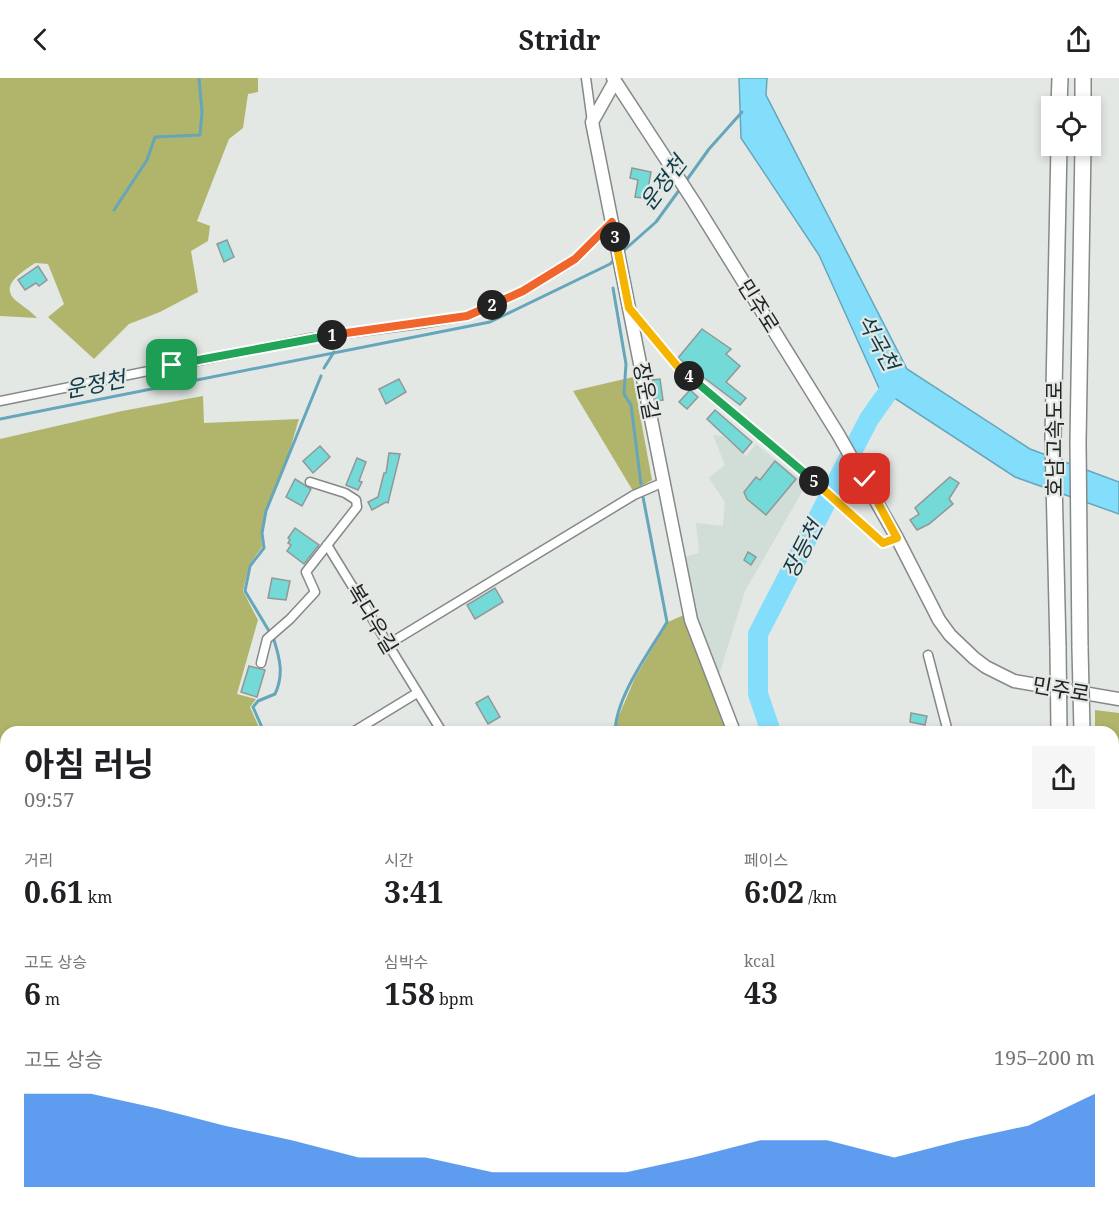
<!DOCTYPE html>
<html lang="ko">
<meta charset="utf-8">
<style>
:root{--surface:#fff;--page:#f6f6f6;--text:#202124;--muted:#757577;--accent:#1a73e8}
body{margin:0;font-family:"Noto Serif","Noto Sans KR",serif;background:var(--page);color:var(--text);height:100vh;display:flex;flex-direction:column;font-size:22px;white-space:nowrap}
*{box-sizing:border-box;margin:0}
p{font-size:20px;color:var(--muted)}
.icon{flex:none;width:33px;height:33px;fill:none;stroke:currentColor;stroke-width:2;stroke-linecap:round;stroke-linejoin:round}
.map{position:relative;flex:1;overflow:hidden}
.panel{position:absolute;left:0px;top:648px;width:1119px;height:486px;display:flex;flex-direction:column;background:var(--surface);border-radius:18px 18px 0 0;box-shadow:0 3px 9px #0003}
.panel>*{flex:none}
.buttons{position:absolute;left:1041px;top:18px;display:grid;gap:12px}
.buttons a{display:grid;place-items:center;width:60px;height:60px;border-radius:0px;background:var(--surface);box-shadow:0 3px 9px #0003;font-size:30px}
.pin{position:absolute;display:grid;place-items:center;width:51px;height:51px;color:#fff;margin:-26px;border-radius:12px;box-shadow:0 3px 9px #0006}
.km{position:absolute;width:30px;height:30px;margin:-15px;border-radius:50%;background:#222;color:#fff;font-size:16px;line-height:30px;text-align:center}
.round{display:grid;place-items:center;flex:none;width:63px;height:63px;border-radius:0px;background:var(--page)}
.summary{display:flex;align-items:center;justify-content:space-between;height:102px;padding:0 24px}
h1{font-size:33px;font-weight:700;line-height:45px}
.figures{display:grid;grid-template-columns:repeat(3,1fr);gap:9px;height:102px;padding:6px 24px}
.figures div{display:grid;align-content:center}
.figures b{font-size:30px;font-weight:700}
.figures small{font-size:16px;font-weight:400}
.figures p{font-size:16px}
.chart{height:168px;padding:12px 24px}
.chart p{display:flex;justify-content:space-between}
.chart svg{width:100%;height:108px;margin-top:6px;fill:var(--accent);opacity:.7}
header{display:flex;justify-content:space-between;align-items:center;height:78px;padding:0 24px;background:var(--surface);font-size:27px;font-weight:700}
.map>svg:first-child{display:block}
</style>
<header><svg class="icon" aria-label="back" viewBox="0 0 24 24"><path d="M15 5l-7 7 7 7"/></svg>Stridr<svg class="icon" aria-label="share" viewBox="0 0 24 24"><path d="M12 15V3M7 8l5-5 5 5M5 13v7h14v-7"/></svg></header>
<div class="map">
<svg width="1119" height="1134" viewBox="0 0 1119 1134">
<rect width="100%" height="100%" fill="#e3e8e5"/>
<polygon fill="#d1ddd7" points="713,357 722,358 746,378 756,366 802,403 802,414 745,513 720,594 716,593 697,539 685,479 699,475 696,445 723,448 725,424 709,400 725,387"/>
<g fill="#b0b56b">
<path d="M0,0H258V14L248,16L243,50L229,61L197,143L210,148L208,163L191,173L198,214L160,234L129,246L94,281L48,239L64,226L48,186L35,185C24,193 0,206 14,221C22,228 30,232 37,240L0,238Z"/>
<polygon points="633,299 652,402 633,413 573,313"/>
<path d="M203,318L204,345L299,341C294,357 290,374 283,390C273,416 259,439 262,469L249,487L243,513L258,542L237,616L256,621L250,629L261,654H6V1128H450L438,1134H0V361L122,333Z"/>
<polygon points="686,536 730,654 617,654 617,642 635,600 668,544"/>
<polygon points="1095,632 1119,635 1119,798 1113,798 1113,654 1095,654"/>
<polygon points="1113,869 1119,913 1119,1134 1103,1134 1103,1128 1113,1128"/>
<polygon points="457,1128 489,1128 489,1134 462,1134"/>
</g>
<polygon fill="#83defb" stroke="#66a6ba" stroke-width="1.5" points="739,0 767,0 766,17 907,291 1030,371 1119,404 1119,436 1015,399 879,310 819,177 741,60"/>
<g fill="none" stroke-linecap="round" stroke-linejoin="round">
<g stroke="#66a6ba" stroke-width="3">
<polyline points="686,103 709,71 742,34"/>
<polyline points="114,132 147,82 155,59 200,57 202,34 199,0"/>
<polyline points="622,174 656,144 680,111"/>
<polyline points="613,210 626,286 624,316 631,327 641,406"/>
<polyline points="324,290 334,274"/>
<polyline points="0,341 490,244 610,186 615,181"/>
<polyline points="269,553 245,513 250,488 264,470 262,455 266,433 321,298"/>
<path d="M264,654L253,629L258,623L275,616C284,597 280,581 274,562"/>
<path d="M615,654C616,618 649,575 667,544L643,419"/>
<polyline points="526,1128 530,1134"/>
</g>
<g stroke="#83defb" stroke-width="20">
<polyline points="771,654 758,616 758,556 869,341 898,300"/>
<polyline points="960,1128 962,1134"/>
</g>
</g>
<g fill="#73dad7" stroke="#929797" stroke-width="1.5">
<polygon points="632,90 651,94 647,116 644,115 643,120 635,119 638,102 630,100"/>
<polygon points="227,162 234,179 224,184 217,166"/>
<polygon points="38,188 47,202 39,208 36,205 25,212 18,202"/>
<polygon points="702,251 731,271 726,276 740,288 726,304 746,320 740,327 678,280"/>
<polygon points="399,301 406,314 386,326 379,311"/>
<polygon points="660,301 663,322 656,323 652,302"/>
<polygon points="690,312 698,319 687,331 679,324"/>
<polygon points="715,332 752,364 743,375 707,341"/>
<polygon points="320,368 330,379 313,395 303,383"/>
<polygon points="389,375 400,376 388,425 386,424 372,432 368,424 378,419 384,395 386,395"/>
<polygon points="357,380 366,384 359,403 362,404 358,412 346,407"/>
<polygon points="775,383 796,401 766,437 747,421 744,414 756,399 760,402"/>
<polygon points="950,399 959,405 949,421 953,426 929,446 917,452 910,442 919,436 915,430"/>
<polygon points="295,401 311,411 302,428 286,419"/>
<polygon points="295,450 319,467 304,486 287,473 291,467 288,465 290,462 288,460"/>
<polygon points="748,474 756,479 751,487 744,482"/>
<polygon points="272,500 290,503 286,522 268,520"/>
<polygon points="495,510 503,524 475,541 467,527"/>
<polygon points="249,588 265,592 257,619 241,614"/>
<polygon points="488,618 500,639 488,646 476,625"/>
<polygon points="911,635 927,638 925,647 910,644"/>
</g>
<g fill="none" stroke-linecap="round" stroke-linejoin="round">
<g stroke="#858987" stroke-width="11">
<g id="street">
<polyline points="586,0 592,44"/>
<polyline points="631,232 678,289 815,404 883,465 897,460"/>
<polyline points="0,323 311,260 419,246 467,238 523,213 575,181 612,144"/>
<polyline points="327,467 442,654"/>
<polyline points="387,567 634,417 664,404"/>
<polyline points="928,577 948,654"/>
<polyline points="261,585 267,561 290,541 315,514 306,494 357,429 356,422 345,415 310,404"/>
<polyline points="353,654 417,615"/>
</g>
</g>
<g stroke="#858987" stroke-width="15">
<g id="secondary">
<polyline points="613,0 694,124 838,356 897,460 939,542 950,557 974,580 986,589 1014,603 1119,621"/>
<polyline points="615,3 592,44 691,542 734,654"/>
<polyline points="1113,863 1119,864"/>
<polyline points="919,1128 921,1134"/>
</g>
</g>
<g stroke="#858987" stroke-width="18">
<g id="highway">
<polyline points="1059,28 1060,0"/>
<polyline points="1083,28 1083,0"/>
<polyline points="1058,570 1053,361 1059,68"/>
<polyline points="1080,570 1078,364 1083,68"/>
<polyline points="1068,1128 1068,1134"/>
<polyline points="1089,1128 1089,1134"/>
</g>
</g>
<use href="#street" stroke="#fff" stroke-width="8"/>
<use href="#secondary" stroke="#fff" stroke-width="12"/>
<use href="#highway" stroke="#fff" stroke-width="15"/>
<g stroke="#858987" stroke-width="18" stroke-linecap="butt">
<g id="highway-bridge">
<polyline points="1058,570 1059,653"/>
<polyline points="1080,570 1082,653"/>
</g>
</g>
<use href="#highway-bridge" stroke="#fff" stroke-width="15"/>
</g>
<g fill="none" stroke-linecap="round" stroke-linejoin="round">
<g stroke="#fff" stroke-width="12">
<polyline id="split-1" points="172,287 332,257"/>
</g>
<g stroke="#fff" stroke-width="12">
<polyline id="split-2" points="332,257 467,238 492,227"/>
</g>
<g stroke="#fff" stroke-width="12">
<polyline id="split-3" points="492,227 523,213 575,181 612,144 615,159"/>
</g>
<g stroke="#fff" stroke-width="12">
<polyline id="split-4" points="615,159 629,230 678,289 689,298"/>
</g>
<g stroke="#fff" stroke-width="12">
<polyline id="split-5" points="689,298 814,403"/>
</g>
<g stroke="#fff" stroke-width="12">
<polyline id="split-6" points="814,403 883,465 897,460 865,401"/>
</g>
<use href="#split-1" stroke="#22a559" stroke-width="8"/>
<use href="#split-2" stroke="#f0652b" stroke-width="8"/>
<use href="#split-3" stroke="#f0652b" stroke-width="8"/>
<use href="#split-4" stroke="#f5b400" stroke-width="8"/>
<use href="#split-5" stroke="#22a559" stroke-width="8"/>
<use href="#split-6" stroke="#f5b400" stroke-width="8"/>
</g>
<g text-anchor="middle" stroke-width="4.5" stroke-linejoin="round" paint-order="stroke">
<g font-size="21" fill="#212322" stroke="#e3e8e5">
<text transform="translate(758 228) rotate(58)" y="7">민주로</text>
<text transform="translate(646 313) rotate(79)" y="7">장운길</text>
<text transform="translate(1055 361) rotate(-90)" y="7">호남고속도로</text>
<text transform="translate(372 541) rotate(59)" y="7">복다우길</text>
<text transform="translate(1061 612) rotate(10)" y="7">민주로</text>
</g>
<g font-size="22" font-style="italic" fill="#0f3a47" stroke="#e3e8e5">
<text transform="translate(663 105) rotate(-53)" y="8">운정천</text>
<text transform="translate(878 264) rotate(61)" y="8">석곡천</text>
<text transform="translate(95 306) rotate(-11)" y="8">운정천</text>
<text transform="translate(802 471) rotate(-63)" y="8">장등천</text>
</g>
</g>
</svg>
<div class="buttons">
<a><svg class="icon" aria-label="locate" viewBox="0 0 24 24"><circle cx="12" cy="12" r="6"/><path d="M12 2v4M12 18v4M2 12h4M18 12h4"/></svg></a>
</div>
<div class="pin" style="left:172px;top:287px;background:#1e9e55"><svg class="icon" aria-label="arrive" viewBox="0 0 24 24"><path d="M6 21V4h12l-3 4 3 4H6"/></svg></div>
<div class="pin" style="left:865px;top:401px;background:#d93025"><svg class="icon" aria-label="check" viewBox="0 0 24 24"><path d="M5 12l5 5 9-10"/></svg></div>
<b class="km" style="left:332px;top:257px">1</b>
<b class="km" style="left:492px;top:227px">2</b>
<b class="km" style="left:615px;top:159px">3</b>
<b class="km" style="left:689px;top:298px">4</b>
<b class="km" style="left:814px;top:403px">5</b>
<section class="panel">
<div class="summary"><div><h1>아침 러닝</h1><p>09:57</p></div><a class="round"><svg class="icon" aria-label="share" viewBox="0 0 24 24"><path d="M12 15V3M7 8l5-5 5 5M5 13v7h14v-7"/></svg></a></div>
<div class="figures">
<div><p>거리</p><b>0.61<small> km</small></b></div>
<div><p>시간</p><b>3:41</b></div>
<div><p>페이스</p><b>6:02<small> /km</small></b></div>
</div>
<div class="figures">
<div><p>고도 상승</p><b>6<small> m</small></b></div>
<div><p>심박수</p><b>158<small> bpm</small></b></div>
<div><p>kcal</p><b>43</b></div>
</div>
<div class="chart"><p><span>고도 상승</span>195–200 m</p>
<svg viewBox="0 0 160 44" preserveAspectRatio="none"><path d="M0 44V6L10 6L20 12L30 19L40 25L50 32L60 32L70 38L80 38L90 38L100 32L110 25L120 25L130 32L140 25L150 19L160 6V44z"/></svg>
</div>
</section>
</div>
